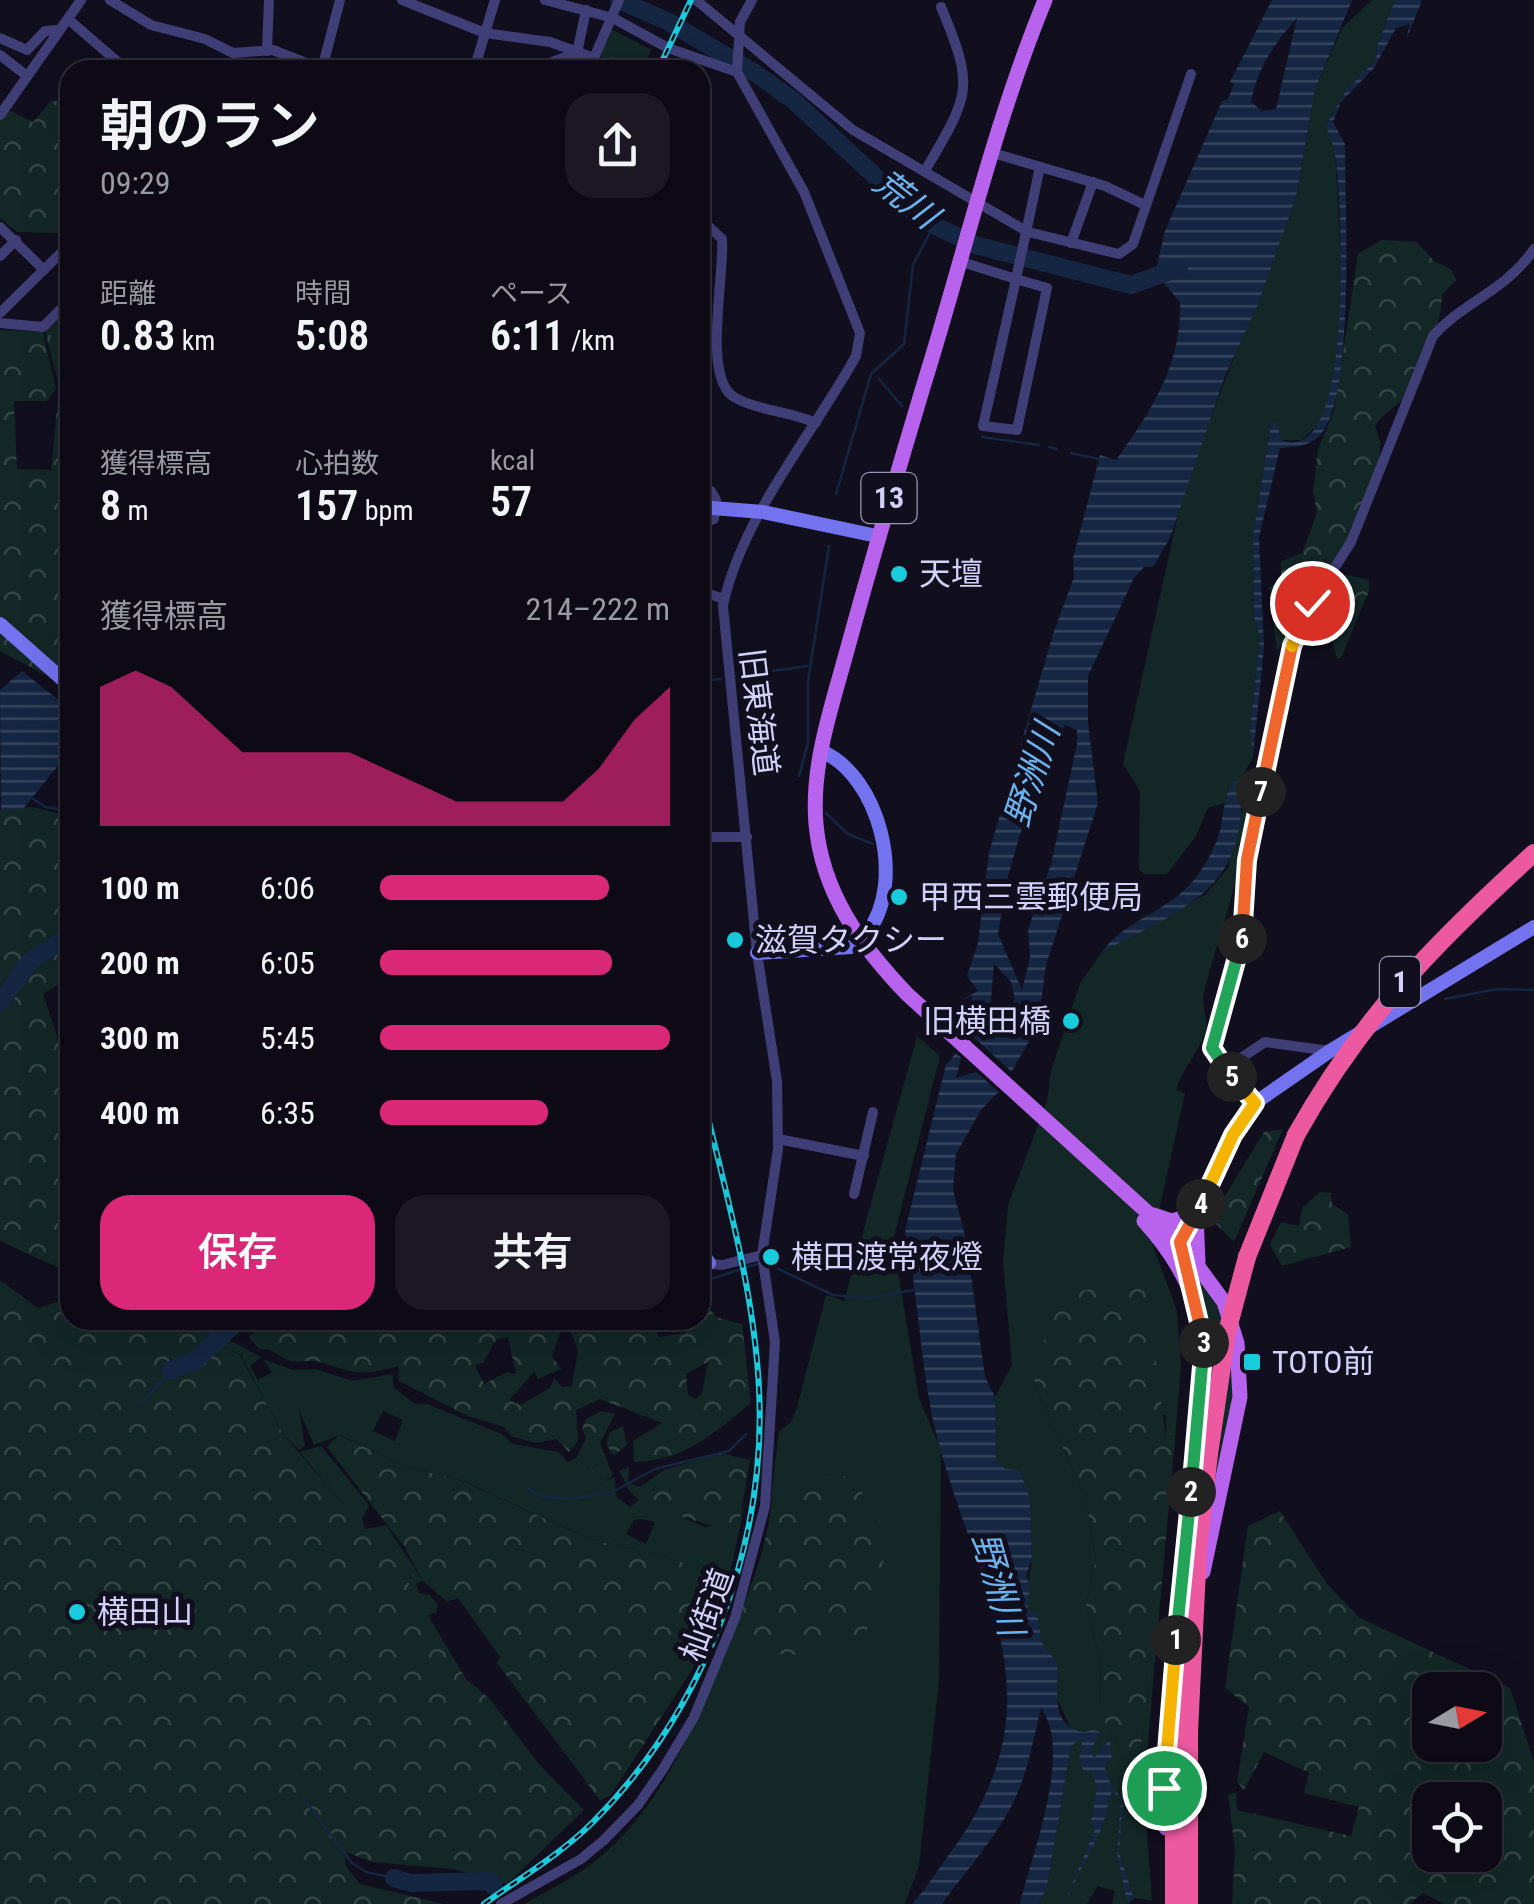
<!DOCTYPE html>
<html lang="ja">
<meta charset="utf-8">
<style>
:root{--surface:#0d0a16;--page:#1b1823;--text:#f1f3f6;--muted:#9a9aa1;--line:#2d2b35;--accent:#db2777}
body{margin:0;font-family:"Roboto Condensed","Noto Sans JP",sans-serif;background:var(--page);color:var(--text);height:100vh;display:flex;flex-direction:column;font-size:38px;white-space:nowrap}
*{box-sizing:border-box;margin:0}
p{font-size:32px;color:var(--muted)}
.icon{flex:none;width:55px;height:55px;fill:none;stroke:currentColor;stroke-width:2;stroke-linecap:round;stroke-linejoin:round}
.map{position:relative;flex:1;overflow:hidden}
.details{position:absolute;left:60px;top:60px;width:650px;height:1270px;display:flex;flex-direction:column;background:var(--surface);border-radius:30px;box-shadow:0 10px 40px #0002,0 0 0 2px var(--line)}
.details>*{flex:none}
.needle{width:65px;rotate:80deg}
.fabs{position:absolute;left:1412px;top:1672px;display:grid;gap:20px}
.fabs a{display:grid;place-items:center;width:90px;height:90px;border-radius:20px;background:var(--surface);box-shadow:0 10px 40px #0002,0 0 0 2px var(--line);font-size:50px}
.pin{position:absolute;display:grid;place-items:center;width:85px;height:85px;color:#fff;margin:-42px;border:5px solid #fff;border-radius:50%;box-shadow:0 2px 10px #0007}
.km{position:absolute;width:50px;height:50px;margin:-25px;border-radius:50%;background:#222;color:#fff;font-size:28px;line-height:50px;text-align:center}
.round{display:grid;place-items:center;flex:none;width:105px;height:105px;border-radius:30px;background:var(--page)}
.overview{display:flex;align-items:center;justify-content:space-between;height:170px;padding:0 40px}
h1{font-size:55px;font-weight:600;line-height:75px}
.metrics{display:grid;grid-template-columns:repeat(3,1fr);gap:15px;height:170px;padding:10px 40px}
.metrics div{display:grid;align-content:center}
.metrics b{font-size:42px;font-weight:600}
.metrics small{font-size:28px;font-weight:400}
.metrics p{font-size:28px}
.chart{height:280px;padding:20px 40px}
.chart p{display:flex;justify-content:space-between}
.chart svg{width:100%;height:180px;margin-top:10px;fill:var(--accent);opacity:.7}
.action{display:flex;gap:20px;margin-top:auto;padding:20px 40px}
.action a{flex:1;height:115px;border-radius:30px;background:var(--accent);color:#fff;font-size:40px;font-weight:600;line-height:115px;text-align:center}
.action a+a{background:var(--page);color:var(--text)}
ul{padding:0 40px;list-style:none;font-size:32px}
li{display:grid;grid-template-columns:160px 120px 1fr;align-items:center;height:75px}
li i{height:25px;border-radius:12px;background:var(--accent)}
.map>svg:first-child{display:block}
</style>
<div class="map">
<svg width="1534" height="1904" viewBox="0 0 1534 1904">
<defs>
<pattern id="forest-crowns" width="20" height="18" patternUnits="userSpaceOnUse" patternTransform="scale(2.5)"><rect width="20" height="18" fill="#122726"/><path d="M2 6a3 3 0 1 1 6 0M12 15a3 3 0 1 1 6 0" fill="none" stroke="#344546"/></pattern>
<pattern id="park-tufts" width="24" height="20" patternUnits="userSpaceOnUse" patternTransform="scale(2.5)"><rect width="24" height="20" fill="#122726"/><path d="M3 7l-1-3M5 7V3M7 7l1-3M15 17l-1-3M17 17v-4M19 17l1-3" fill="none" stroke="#344546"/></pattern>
<pattern id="water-rules" width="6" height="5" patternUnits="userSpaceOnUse" patternTransform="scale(2.5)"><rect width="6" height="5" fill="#142642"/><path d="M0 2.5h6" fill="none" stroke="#35445e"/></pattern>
</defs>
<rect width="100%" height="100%" fill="#110e1e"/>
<g fill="#122726" fill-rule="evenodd">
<polygon points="1372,0 1395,0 1377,46 1376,60 1347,89 1326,125 1335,149 1342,274 1339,339 1331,395 1318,425 1301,440 1281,440 1271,423 1253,536 1254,617 1260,636 1250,728 1253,757 1240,782 1228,790 1225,803 1208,808 1196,836 1167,874 1144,874 1139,869 1140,791 1123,764 1184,487 1296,197 1315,90 1342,28"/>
<path d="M1240,810L1253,811C1241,873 1220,931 1204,992C1200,1008 1211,1020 1204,1036C1196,1056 1182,1069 1176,1090L1185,1093L1152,1243L1177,1311L1181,1367L1175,1440L1166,1439V1415L1034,1384L1086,1499L1096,1559L1086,1605L1101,1665L1099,1710L1117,1744L1129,1779L1136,1776L1156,1647L1144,1792L1152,1901L1134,1898L1128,1904H1112L1115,1891L1098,1886L1087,1904H1039L1047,1887L1071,1746L1076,1740L1055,1694L1057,1663L1042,1643L1037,1613H1029L1025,1603L1032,1558L1030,1498L996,1460L993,1436L995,1397L1012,1365L1003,1262L1008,1205L1047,1101L1051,1071L1080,983L1101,953L1205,895L1228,868Z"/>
<path d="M917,1036L940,1056L893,1241L919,1398L941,1450L939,1680L919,1866L905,1904H524C546,1891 570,1880 590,1865C667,1807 700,1710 736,1625L790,1655L830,1648L867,1629L882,1584L816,1487L812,1493L797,1494L772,1486L779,1431L791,1422L797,1407L826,1295L844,1301Z"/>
<path d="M1190,1268L1223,1306L1238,1383L1207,1542C1205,1511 1200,1479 1201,1449C1204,1377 1223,1338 1190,1268Z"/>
<path d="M223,1329L225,1338L261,1357L250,1366L258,1380L272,1372L263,1359L293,1370L316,1369L353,1381L393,1374V1387L415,1404H427L502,1434L513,1444L559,1452L567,1462L576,1458L605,1481L615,1477L616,1496L630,1507L639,1499L705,1527L740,1520L747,1495L729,1578L703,1653L700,1625L719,1579L713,1562L707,1573L682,1562L587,1538L466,1482L403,1465L340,1435L314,1445L299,1410L305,1446L299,1450L282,1433L241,1355L221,1345L216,1336ZM383,1411L403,1420L395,1441L373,1431ZM641,1519L655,1522L646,1544L626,1534L634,1520Z"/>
<path d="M321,1446L369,1505L362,1520L365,1529L386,1525L423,1581L416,1583L419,1593L430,1595L438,1605L436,1612L426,1616C393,1556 343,1507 300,1452Z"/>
</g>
<g fill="url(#forest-crowns)" fill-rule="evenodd">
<polygon points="52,100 70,104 70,200 59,233 17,232 0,218 0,121 8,110 33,122"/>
<path d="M1381,240L1417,242L1434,261L1452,270L1456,280L1442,295C1442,323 1423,377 1403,399C1394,409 1384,412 1375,426C1403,482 1309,603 1277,651L1269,587L1281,578V561L1302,553L1317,513L1313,491L1318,449L1334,411L1358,254Z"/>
<polygon points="0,330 43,332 56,389 47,401 14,401 17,469 51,470 58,398 70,397 70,688 0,651"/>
<polygon points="1347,575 1369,580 1369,591 1341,658 1337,658 1332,640 1314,631 1307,615 1337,577"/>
<polygon points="32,807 70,816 70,996 64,981 43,994 70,1074 70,1273 0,1241 0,810"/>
<polygon points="1283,1129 1234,1242 1215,1223 1217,1209 1264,1132"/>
<polygon points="1320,1192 1331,1193 1332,1204 1348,1214 1351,1247 1282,1266 1270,1245 1281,1222 1299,1226 1302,1208"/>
<polygon points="0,1280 38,1308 60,1301 70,1304 70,1320 124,1320 148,1326 156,1320 231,1320 216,1336 221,1345 240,1355 282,1433 402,1572 466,1679 490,1699 537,1762 584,1810 507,1884 453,1869 373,1862 345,1852 346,1866 360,1884 444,1904 0,1904"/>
<polygon points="1129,1282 1147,1293 1166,1439 1175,1440 1156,1647 1136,1777 1128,1780 1117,1744 1099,1711 1101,1665 1086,1605 1096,1559 1086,1499 1034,1384 1039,1353 1065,1294"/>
<path d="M700,1295L716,1317L742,1324L751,1403C714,1433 685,1461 634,1462L633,1441L662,1423L600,1399L576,1410L578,1441L569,1452L556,1439L536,1443L511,1436L504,1427L468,1416L399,1381L398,1366C363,1377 353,1373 320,1362C310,1359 298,1364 288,1360C276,1355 274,1348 259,1349L249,1337L267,1320H565L552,1356L561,1369L538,1379L534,1372L509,1400L520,1405L550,1388L554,1378L562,1387L572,1386L578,1351L570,1329L589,1320H651L659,1337L685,1333L686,1320H700ZM508,1337L516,1374L507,1372L484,1384L475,1365L483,1363L496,1340ZM708,1362L702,1393L696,1399L688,1395L686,1374Z"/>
<polygon points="601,1411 615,1414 600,1443 613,1476 605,1481 576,1458 586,1438 582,1429 586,1419"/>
<polygon points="623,1426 627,1445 613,1456 606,1443 610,1432"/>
<polygon points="339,1435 403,1465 465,1482 587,1538 682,1562 707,1573 718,1561 719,1579 700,1625 703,1653 610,1796 600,1800 497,1663 500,1657 458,1598 447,1602 423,1581 405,1548 327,1447"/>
<polygon points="721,1453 750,1460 740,1520 722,1529 647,1506 630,1492 619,1471 629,1467 628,1483 640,1487 664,1470"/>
<path d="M843,1475C854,1485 867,1495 875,1509C887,1532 887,1609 867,1629C846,1650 784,1665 758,1647C750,1641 743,1632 736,1625C753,1579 772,1536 772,1486C822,1502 805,1479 843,1475Z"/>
<path d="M1280,1511L1327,1584L1360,1618L1510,1688L1534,1762V1904H1445L1423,1893L1409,1904H1232L1235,1850L1228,1794L1236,1793L1237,1810L1351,1836L1359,1807L1304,1793L1309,1773L1264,1752L1244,1790L1237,1782L1249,1707L1225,1688L1248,1526ZM1430,1690H1485V1745H1430ZM1430,1800H1485V1855H1430Z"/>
</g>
<g fill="url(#park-tufts)">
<polygon points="609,28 651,50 643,70 620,70 600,59"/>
<polygon points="70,306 70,396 62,397 45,332"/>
</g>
<g fill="url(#water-rules)" fill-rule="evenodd">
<path d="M1272,0H1352L1315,90L1296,197L1258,304L1225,376L1170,538L1153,567H1144L1134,578L1088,676V723L1098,803L1046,965L1038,1025L1003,1087L981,1110L956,1154L953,1190L966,1239L985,1377L995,1397L996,1460L1005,1469L1019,1470L1030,1498L1032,1558L1026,1576L1030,1586L1027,1610L1037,1613L1042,1643L1057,1663C1059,1685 1049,1721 1078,1731C1092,1735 1088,1726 1100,1732L1091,1751L1094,1758L1110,1739L1112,1759L1104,1765L1111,1786L1123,1800L1119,1853L1134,1899L1127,1902L1117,1854L1121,1800L1112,1790L1102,1828L1064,1904L1095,1829L1091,1822L1097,1788L1091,1770L1085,1774L1079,1761L1083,1738L1071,1746L1047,1887L1039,1904H1020C1032,1853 1073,1752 1041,1708C1033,1741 1027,1776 1011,1807C992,1842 965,1872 942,1904H912C926,1889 936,1872 948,1856C1062,1703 984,1606 940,1448C920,1377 920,1302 905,1231L946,1064C967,1048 952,1021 978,1002L966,1006L973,996L961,1000L978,991L967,976L978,943L989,852L1054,631L1074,577L1073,558L1100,455L1116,460C1151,412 1182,364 1180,302L1155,273L1165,231L1222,101L1228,99L1234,84L1230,82ZM1297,18L1276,109L1262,111L1251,102C1258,67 1274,44 1297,18ZM1065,725L1077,730V744L1051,864L1028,929L1030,957L1022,990L998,934L1008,876L1027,811L1043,766ZM994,963L1011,982L1015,999L1001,1019L990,1012ZM974,1041L986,1048L982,1070L956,1078L964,1047Z"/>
<path d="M1395,0H1422L1408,35L1406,38L1410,24L1396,28L1374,68L1341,102L1333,122L1345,144C1345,201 1355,392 1322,433C1311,446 1296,447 1280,448L1259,537L1264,647L1253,757L1250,728L1260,637L1254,617L1253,536L1271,423L1277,422L1281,440C1358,471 1341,192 1335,154C1334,144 1328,135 1326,125L1347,89L1376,60L1377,46Z"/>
<polygon points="22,671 70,709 70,751 23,809 1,810 0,690"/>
<path d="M1233,782H1240C1250,892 1182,908 1101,953C1123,921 1167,912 1192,882C1203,870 1214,850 1219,834C1224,817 1223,797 1233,782Z"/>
</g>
<polygon fill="#110e1e" points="956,1021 1016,1076 1002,1095 974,1070 981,1051 979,1046 969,1050 965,1061 952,1050"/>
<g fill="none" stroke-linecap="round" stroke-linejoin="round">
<g stroke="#142642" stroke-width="2.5">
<polyline points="879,379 902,406"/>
<polyline points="982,437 1039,445"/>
<polyline points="1049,447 1057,449"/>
<polyline points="1071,453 1099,459"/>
<polyline points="836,494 871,374 904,344 913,265 934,225"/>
<polyline points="700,658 701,681 721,679"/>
<polyline points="732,677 807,666"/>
<polyline points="799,776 808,743 808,681 829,546"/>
<polyline points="32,798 45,807 70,811"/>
<polyline points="826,813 848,834 873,844"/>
<polyline points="1445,999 1497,989 1534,990"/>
<polyline points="768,1264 833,1295 869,1298 915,1290"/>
<polyline points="700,1278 714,1278 760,1263"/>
<polyline points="141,1404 171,1370"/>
<polyline points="527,1488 541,1497 577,1498 612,1492 655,1469 729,1451 746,1434"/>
<polyline points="303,1798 352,1863 366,1872 394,1878"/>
</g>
<g stroke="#142642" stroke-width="18">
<polyline points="619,0 667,21 755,73 793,100 921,219 975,245 1131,285 1179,268"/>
<polyline points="0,1003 30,961 70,936"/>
<polyline points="171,1370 195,1361 239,1320"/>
<polyline points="394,1878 410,1883 488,1881 494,1886"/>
</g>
<g stroke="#403e77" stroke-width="10">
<polyline points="110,0 151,25 205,39 233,53 273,50 324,70"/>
<polyline points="402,0 485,33 550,42 594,58 619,0"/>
<polyline points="545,0 613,18 668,48 737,72"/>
<polyline points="696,0 853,130 1028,232 1119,254 1133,244 1191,74"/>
<polyline points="68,19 127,70"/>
<polyline points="0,38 27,50 45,31 58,30"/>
<polyline points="267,51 269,0"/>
<polyline points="0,55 27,76"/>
<polyline points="322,69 340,0"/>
<polyline points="474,70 495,0"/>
<polyline points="530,70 577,53 586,10"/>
<polyline points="0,115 81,0"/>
<polyline points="993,153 1105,186 1145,205"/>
<path d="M926,169C970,94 975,88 941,7"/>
<path d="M700,218L722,239C725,274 702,378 734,397C758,411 790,411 816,423"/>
<polyline points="0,227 44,270"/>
<polyline points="1071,243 1093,182"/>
<polyline points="0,256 16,240"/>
<polyline points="962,262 1016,279 983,426 1017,430 1047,288 1016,279 1040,167"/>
<polyline points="0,313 70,244"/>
<polyline points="0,323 43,327 70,300"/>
<polyline points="700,490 711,491 716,500 714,519 700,524"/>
<polyline points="700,591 724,599"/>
<polyline points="700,837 747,837"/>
<polyline points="1226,1068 1265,1042 1330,1051"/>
<path d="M1255,1103L1212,1048L1238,964L1247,860L1287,659L1302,619L1351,542L1433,336C1464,301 1506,291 1534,249"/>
<polyline points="778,1139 864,1156"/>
<polyline points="854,1194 873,1112"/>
<polyline points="704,1263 722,1265 762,1255"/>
<path d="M501,1904L581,1859L604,1840L638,1805L663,1769L694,1717L735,1618L765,1506L775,1342L762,1255L778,1149L777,1081L757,953L723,606C741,518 813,434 856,356L860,333L804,192L737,72L740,22L752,0"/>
</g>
<g stroke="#7372ef" stroke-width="14">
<polyline points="700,507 763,512 877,536"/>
<polyline points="0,624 70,686"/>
<path d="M821,751C879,775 907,882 867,933"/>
<polyline points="757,953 851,947"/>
<polyline points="1180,1242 1233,1135 1255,1103 1330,1051 1534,927"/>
<polyline points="700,1251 709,1263"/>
</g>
<g stroke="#b863ed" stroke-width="15">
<path d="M1045,0C994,124 964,256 924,384C897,474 871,563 846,654C831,709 811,766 816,824C822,893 861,946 907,994L1180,1242L1224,1302L1237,1343L1240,1397L1203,1572"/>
<polyline points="1154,1215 1172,1221 1196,1214 1198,1262"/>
<path d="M1144,1221C1181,1262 1201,1302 1205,1358L1166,1751V1828"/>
</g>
<g stroke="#ec59a1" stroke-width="18">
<polyline points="1247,1257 1296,1135"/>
<polyline points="1174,1904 1174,1797 1185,1645"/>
<polyline points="1189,1904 1189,1731 1198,1550 1209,1454"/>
</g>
<g stroke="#19ccdd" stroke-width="6">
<g id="rail">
<polyline points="658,70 691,0"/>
<path d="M484,1904C520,1878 561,1854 593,1822C703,1712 767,1546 759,1389C754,1286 723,1184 700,1084"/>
</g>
</g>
<use href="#rail" stroke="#110e1e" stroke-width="2.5" stroke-dasharray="8" stroke-linecap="butt"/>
<g stroke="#ec59a1" stroke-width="18">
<path d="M1296,1135C1362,1017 1434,944 1534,853"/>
<polyline points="1209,1454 1227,1332 1247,1257"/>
</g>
</g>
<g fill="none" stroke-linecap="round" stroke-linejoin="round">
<g stroke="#fff" stroke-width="20">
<polyline id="split-1" points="1164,1788 1176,1640"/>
</g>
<g stroke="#fff" stroke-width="20">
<polyline id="split-2" points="1176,1640 1191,1492"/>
</g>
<g stroke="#fff" stroke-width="20">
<polyline id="split-3" points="1191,1492 1204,1343"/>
</g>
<g stroke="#fff" stroke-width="20">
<polyline id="split-4" points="1201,1204 1180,1242 1204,1343"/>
</g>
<g stroke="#fff" stroke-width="20">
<polyline id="split-5" points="1201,1204 1233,1135 1255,1103 1232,1077"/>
</g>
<g stroke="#fff" stroke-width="20">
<polyline id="split-6" points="1232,1077 1212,1048 1242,939"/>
</g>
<g stroke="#fff" stroke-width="20">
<polyline id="split-7" points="1242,939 1247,860 1261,792"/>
</g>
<g stroke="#fff" stroke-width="20">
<polyline id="split-8" points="1261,792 1292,646"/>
</g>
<g stroke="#fff" stroke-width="20">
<polyline id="split-9" points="1292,646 1312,603"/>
</g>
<use href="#split-1" stroke="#f5b400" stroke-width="12"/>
<use href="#split-2" stroke="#22a559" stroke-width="12"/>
<use href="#split-3" stroke="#22a559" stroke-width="12"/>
<use href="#split-4" stroke="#f0652b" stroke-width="12"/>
<use href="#split-5" stroke="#f5b400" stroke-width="12"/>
<use href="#split-6" stroke="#22a559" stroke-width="12"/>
<use href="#split-7" stroke="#f0652b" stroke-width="12"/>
<use href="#split-8" stroke="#f0652b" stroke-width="12"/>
<use href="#split-9" stroke="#f5b400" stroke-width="12"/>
</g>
<g fill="#19ccdd" stroke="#110e1e" stroke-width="4">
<circle cx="899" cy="574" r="10"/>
<circle cx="899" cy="897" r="10"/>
<circle cx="735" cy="940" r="10"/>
<circle cx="1071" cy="1021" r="10"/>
<circle cx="771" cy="1257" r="10"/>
<rect x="1242" y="1352" width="20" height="20" rx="5"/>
<circle cx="77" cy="1612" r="10"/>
</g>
<g text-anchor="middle" stroke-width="10" stroke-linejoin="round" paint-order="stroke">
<g fill="#110e1e" stroke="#9a96b8" stroke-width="2.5">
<rect x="861.5" y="473" width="55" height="50" rx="8"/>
<rect x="1380" y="957" width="40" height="50" rx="8"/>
</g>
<g font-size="30" font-weight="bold" fill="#d4d0fa">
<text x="889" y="508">13</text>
<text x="1400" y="992">1</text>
</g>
<g font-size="32" fill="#d4d0fa" stroke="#110e1e" text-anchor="start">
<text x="919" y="585">天壇</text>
<text x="919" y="908">甲西三雲郵便局</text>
<text x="755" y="951">滋賀タクシー</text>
<text x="1051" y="1032" text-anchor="end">旧横田橋</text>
<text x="791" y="1268">横田渡常夜燈</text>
<text x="1272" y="1373">TOTO前</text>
<text x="97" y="1623">横田山</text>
</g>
<g font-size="32" fill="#d4d0fa" stroke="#110e1e">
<text transform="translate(759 712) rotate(83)" y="11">旧東海道</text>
<text transform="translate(707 1615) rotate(-70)" y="11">杣街道</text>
</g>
<g font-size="35" font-style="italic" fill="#6ab3ee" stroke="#110e1e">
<text transform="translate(906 199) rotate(38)" y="12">荒川</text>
<text transform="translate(1032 775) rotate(-72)" y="12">野洲川</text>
<text transform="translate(998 1584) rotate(74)" y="12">野洲川</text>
</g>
</g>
</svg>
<div class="fabs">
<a><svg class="needle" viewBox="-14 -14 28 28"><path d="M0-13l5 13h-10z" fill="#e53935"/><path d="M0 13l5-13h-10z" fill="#9a9aa1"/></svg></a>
<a><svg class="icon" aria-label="locate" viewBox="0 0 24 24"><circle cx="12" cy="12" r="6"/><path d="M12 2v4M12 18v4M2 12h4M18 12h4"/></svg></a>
</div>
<div class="pin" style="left:1164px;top:1788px;background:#1e9e55"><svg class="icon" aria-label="arrive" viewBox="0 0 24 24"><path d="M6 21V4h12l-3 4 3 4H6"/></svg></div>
<div class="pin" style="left:1312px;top:603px;background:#d93025"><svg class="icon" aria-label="check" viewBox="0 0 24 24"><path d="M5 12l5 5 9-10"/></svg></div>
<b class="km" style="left:1176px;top:1640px">1</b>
<b class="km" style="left:1191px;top:1492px">2</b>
<b class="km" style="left:1204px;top:1343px">3</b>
<b class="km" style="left:1201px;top:1204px">4</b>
<b class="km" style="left:1232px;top:1077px">5</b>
<b class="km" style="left:1242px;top:939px">6</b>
<b class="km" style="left:1261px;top:792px">7</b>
<section class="details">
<div class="overview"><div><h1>朝のラン</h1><p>09:29</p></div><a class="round"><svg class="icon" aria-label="share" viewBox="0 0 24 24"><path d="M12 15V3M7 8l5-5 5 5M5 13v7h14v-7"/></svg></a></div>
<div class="metrics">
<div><p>距離</p><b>0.83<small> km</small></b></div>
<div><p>時間</p><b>5:08</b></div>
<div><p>ペース</p><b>6:11<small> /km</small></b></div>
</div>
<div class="metrics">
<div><p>獲得標高</p><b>8<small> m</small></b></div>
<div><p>心拍数</p><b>157<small> bpm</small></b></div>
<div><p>kcal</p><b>57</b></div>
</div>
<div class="chart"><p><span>獲得標高</span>214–222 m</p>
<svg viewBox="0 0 160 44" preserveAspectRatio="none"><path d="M0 44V10L10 6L20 10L30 18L40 26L50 26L60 26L70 26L80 30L90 34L100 38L110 38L120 38L130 38L140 30L150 18L160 10V44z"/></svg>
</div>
<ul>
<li><b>100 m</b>6:06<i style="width:79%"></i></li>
<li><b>200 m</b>6:05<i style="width:80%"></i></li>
<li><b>300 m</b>5:45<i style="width:100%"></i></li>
<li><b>400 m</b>6:35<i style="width:58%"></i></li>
</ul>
<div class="action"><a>保存</a><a>共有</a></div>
</section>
</div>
